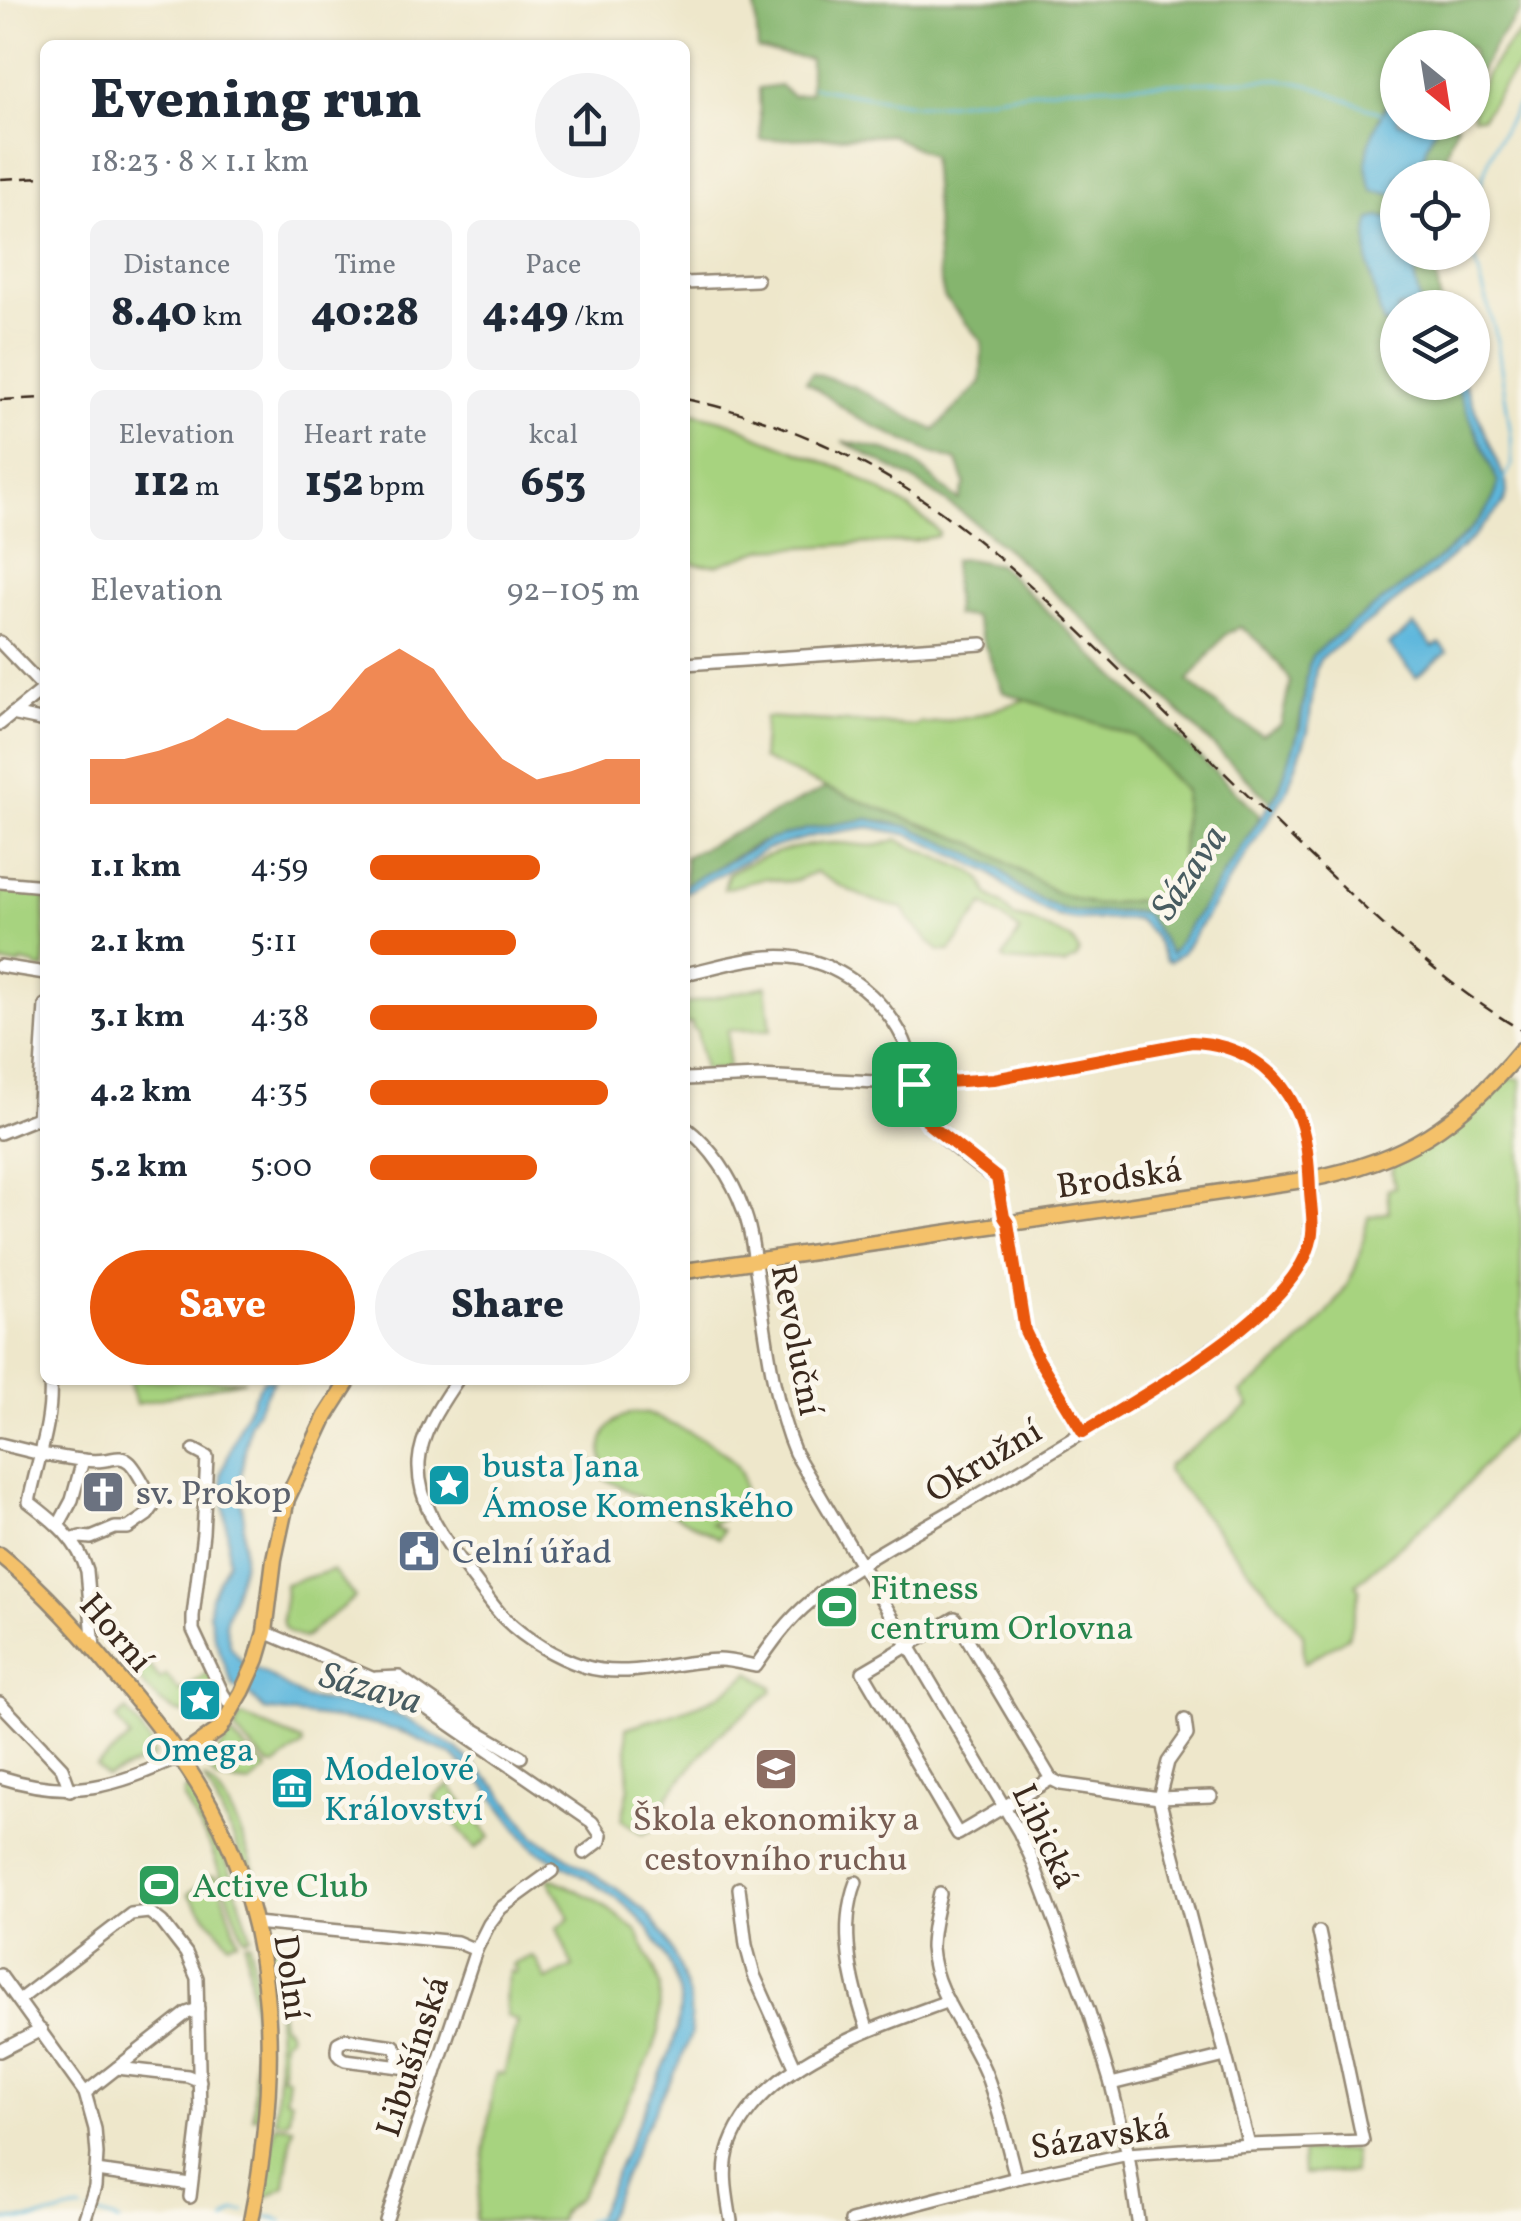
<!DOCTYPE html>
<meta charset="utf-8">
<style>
:root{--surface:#fff;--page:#f2f2f3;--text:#1f2937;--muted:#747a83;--accent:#ea580c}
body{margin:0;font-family:Vollkorn,serif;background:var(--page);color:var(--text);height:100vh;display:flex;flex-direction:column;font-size:38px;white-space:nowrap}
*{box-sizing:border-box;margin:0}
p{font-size:32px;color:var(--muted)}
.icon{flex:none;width:55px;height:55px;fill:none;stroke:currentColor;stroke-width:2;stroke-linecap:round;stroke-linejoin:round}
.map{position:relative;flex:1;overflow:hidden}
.panel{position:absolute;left:40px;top:40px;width:650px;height:1345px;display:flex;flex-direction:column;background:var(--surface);border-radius:15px;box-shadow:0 2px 8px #0004}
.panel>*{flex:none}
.needle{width:65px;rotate:150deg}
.controls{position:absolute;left:1380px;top:30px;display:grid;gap:20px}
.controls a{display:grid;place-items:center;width:110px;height:110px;border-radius:50%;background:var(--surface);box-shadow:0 2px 8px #0004;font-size:50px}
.pin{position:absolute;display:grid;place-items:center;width:85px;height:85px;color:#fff;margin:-42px;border-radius:20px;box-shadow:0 5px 15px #0006}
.round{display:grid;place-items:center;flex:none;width:105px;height:105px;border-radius:52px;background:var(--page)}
.overview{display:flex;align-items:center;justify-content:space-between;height:170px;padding:0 50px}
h1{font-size:55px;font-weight:800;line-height:75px}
.figures{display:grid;grid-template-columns:repeat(3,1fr);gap:15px;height:170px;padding:10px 50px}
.figures div{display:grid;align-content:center;border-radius:15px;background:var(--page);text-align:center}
.figures b{font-size:42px;font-weight:800}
.figures small{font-size:28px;font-weight:400}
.figures p{font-size:28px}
.chart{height:280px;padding:20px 50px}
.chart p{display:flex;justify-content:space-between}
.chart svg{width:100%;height:180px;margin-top:10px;fill:var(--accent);opacity:.7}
.primary-button{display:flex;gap:20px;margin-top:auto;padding:20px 50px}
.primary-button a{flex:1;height:115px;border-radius:60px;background:var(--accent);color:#fff;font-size:40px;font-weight:800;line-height:115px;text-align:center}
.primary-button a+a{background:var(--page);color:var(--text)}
ul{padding:0 50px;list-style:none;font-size:32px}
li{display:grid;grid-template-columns:160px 120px 1fr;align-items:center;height:75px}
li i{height:25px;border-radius:12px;background:var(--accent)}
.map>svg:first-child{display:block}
</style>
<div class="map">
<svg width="1521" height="2221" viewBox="0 0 1521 2221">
<rect width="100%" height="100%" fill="#fbf7ec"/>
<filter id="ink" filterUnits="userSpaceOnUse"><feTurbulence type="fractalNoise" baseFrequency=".01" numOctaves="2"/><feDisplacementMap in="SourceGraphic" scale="20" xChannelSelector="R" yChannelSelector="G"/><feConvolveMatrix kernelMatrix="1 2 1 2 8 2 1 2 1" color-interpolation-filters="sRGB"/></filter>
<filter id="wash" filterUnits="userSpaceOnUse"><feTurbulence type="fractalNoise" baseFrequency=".0048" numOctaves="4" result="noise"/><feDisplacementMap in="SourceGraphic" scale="40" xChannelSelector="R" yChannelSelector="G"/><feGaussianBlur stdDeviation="2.25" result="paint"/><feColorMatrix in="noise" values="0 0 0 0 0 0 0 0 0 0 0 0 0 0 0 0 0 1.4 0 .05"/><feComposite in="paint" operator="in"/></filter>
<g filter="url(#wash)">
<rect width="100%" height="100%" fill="#eee7cb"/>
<g fill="#a7d37f" stroke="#717e4e" stroke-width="2.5">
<path d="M1521,32V63L1504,85L1482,118L1473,117C1472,88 1501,51 1521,32Z"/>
<path d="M685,411C708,417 735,421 755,435L847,471L908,507L934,527L939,533L938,536L914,541L764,549L718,565L696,564L685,557Z"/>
<polygon points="1027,699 1134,736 1185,792 1181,870 1150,899 1095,905 1057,893 975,844 826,788 762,759 765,717 916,726 922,722 925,724 972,717"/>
<path d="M897,840L973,872L982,880L989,895L1002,904L1014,917L1031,921L1071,939L1079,951L1077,958L1064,965L1007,961L1003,958L1020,931L984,904L950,951H939L911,922L903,908C872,904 842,888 816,872L797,880L785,882L766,878L724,889L728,874C759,855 798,844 835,843C864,843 866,851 897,840Z"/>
<polygon points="0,887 45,890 45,969 37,968 35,965 21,962 20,965 0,963"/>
<polygon points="766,986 771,1030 728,1030 728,1070 704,1070 697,1031 693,1029 692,1023 685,1024 685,1004"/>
<path d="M1507,1078L1521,1079V1422L1453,1500L1356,1584L1360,1590L1348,1637L1304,1663L1303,1634L1167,1471L1168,1465L1249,1406L1241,1393C1282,1362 1333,1319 1354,1271C1361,1255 1364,1235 1368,1217L1389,1212L1387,1189L1395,1187L1392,1172L1393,1164C1441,1140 1470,1117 1507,1078Z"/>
<polygon points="129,1380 245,1380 136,1404"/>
<path d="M632,1413H645L656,1417C686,1432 758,1455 741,1499C736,1513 725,1519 711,1523L723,1530L719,1538L586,1469L590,1461L605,1468C596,1442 606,1421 632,1413Z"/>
<path d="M333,1570L355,1597L304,1638C276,1631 282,1620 285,1600C286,1594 285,1589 285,1584Z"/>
<path d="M146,1661L160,1679L166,1675L180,1692L209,1672L222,1706C177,1728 159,1703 132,1671Z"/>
<path d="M750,1672L772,1687V1692L717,1736L669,1794L656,1827L643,1834L622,1820L629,1787L626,1728C669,1714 717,1705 750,1672Z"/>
<polygon points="127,1710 150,1742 154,1757 106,1777 96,1766 130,1738 116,1719"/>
<polygon points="242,1716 302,1741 303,1745 275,1766 269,1765 235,1731 239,1718"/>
<polygon points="231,1735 268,1770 250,1784 217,1780 210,1772 212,1761"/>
<path d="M205,1779C234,1794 260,1887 270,1919L263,1917L260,1913L235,1841Z"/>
<polygon points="449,1785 490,1837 475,1849 434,1797"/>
<polygon points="190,1788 229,1867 251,1936 246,1938 243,1936 210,1846 184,1799 184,1792"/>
<polygon points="212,1875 218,1879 238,1940 229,1943 188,1894"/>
<path d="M551,1878L595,1899L636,1930L654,1968L660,1986L659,2032L652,2053L579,2197C570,2204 560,2209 559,2221H475L493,2087L497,2073L504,2074L517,2021L507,2017C505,2001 504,1985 510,1971L515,1973L517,1970L512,1965L532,1956L537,1961L546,1980L573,1967L557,1928L570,1918L548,1879Z"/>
<polygon points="274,1937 284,1956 281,1958 280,1980 285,1985 278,1990 282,2026 287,2028 289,2035 283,2040 282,2075 288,2078 285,2098 291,2100 289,2119 285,2122 275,2120 278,2077 281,2075 278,2073 277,2011 267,1938"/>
<polygon points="250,1942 262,2024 259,2117 253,2117 255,2028 245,1943"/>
<polygon points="275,2125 293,2127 285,2187 263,2199"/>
<polygon points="1353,2150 1354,2172 1303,2174 1302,2152"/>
</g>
<g fill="#85b56e" stroke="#607046" stroke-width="2.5" fill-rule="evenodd">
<path d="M755,0L1521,1V11L1497,41L1473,85L1472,48H1398L1397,87L1381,113L1368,148L1373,191L1397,195V219L1379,217L1383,324H1397L1398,382L1455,383L1498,482C1496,535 1350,617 1312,656L1309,663C1302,710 1297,761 1271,802L1099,634L1010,552L964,514L914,480L842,441C868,446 894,449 917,465C932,476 943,490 959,500L965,484L957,461L929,452L857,418L806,381L812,373L852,386L934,430L981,382L982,342L944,297L939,273L931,156L890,135L761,140L759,88L780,85L792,96L810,93V59L758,50ZM1240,626C1261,643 1277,658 1290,682L1281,724L1262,735L1229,715L1188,681L1225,635Z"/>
<polygon points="1438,123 1457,123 1439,177 1418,178 1427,144"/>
<polygon points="1414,253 1433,253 1441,307 1421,307 1415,280"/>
<polygon points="966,559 999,565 1258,813 1259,820 1171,954 1147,916 1137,911 1083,913 1062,910 1024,892 995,867 910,827 881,821 868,819 808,829 759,843 685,885 685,857 826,788 975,844 1057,893 1095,905 1150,899 1181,870 1185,791 1134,736 1003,692 974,617 955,615 953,560"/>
</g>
<g fill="#5fb8dd" stroke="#4d717e" stroke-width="2.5">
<path d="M1397,87L1398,122L1438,123L1427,144L1418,177L1398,178L1397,195L1373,191C1355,156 1379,117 1397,87Z"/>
<path d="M1379,217L1397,219L1398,252L1414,253L1415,280L1421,307L1398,308L1397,324H1383C1375,291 1360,252 1371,219Z"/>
<path d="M1455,383H1464L1506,482L1507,494L1503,504L1470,540L1434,572L1320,659L1316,668L1308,731L1286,793L1183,952L1170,962L1166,960L1153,935L1137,919L1077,920L1058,917L1017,896L990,872L911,835L869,827L816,835L767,849L685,893V885L768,840L808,829L868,819L910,827L959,849L1000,869L1024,892L1062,910L1083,913L1142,912L1147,916L1171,954L1279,790L1300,728L1309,663L1312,656C1351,616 1496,536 1498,482Z"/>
<polygon points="1414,625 1433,647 1440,643 1447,652 1416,677 1389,645"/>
<path d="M263,1380H274L249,1424L239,1487L244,1519L243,1563L225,1623L231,1647L243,1663L263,1672L304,1698L385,1710L407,1719L457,1749L498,1788L534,1836L617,1889L645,1911L666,1938L679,1967L690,2000L691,2034L679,2065L643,2132L604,2221H595C611,2183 628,2146 645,2108C659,2076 679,2042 680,2006C681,1978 657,1937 638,1917C614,1891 566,1868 535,1849L525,1839L484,1785L452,1755L400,1731L360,1722L264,1710L251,1696L233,1686L214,1636L209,1612L211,1596L228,1561V1540L221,1474L240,1424Z"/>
</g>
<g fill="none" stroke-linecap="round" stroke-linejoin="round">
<g stroke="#5fb8dd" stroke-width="2.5">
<polyline points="813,87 916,105 942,104 1067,87 1279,79 1312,86 1381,113"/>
<path d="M1473,218C1482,168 1494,144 1521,101"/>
<polyline points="1472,221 1473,252 1496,335 1511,435 1512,465 1503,481"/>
<polyline points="89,2212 119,2221"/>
<polyline points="257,2214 282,2221"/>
<path d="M0,2219C17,2220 33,2220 50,2216C61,2214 70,2209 82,2210"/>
<polyline points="225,2221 236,2211 245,2212"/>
<polyline points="585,2221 598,2217"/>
</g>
</g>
</g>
<g filter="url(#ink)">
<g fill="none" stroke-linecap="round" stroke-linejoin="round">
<g stroke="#948874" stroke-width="16">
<g id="minor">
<polyline points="685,283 757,280"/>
<polyline points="0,642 45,689"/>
<polyline points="685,664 982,644"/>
<polyline points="12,714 45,721"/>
<polyline points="0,724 45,688"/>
<polyline points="0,882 45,886"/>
<polyline points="0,966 45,973"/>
<path d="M685,974C712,968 740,959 768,957C825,952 879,989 904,1040C914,1061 909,1086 918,1107C928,1129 976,1166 997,1179L1004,1217L1008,1223L1025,1331L1039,1360L1083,1432"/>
<polyline points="38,1118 45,1005"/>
<path d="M685,1127C711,1147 732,1178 743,1209C751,1228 753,1250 756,1270C766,1332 771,1395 795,1453L1019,1832L1032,1860L1089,2012L1111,2084L1128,2154L1138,2221"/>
<polyline points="0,1133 42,1116"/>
<path d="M50,1380C53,1423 37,1461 29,1502C54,1521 78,1540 87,1571L94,1648"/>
<path d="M457,1380C441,1404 421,1432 419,1462C417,1507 447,1543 472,1577C483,1591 493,1607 505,1619C525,1639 556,1657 583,1666C629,1680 673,1661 719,1660C731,1660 744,1664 756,1666C772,1643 788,1620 810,1602C853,1564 908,1537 957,1508C1037,1459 1119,1413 1196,1360C1237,1331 1283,1302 1305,1256C1319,1226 1309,1137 1295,1107C1273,1064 1239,1044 1192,1042L994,1079L914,1084L760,1076L685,1079"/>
<polyline points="0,1444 41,1454"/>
<polyline points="194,1450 207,1457 203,1533 193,1616 193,1630 223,1694 233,1709"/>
<path d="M47,1455C65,1457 86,1463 105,1460C115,1459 120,1455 129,1462C137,1468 148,1493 155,1504L147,1515L128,1528H115L91,1538L80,1537L71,1540"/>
<polyline points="58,1526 72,1500 83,1460"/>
<polygon points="955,1618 1051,1779 958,1834 863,1672"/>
<polyline points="265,1632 400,1690 592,1822 601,1835 600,1841 584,1853"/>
<polyline points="376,1678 399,1677 475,1730 521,1757"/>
<polyline points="0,1703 42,1747"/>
<polyline points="1185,1720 1187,1735 1168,1762 1159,1798 1249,2145"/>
<polyline points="45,1750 62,1768 70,1790"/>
<path d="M0,1777C73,1800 113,1787 180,1757"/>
<polyline points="1051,1779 1061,1784 1159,1798 1211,1796"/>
<path d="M856,1882C838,1929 852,1985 868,2031"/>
<polyline points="739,1888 746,1945 754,1975 796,2069"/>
<path d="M940,1894C936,1912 931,1929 931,1948C934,1994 969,2032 986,2074C999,2108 1007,2143 1016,2178"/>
<polyline points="255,1923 457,1942 476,1950"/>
<polyline points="0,1975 85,2093 95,2129 97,2154 95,2187 84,2221"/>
<polyline points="19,2000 131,1914 149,1912 162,1922 186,1953 197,1978 200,2113 190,2197"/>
<polyline points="0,2051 41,2030"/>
<path d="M400,2066L397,2050L394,2046L346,2039L338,2043C336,2052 336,2056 345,2060L424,2070L435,2073"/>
<polyline points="117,2068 188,2076 200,2081"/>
<polyline points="1111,2084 1225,2056"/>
<polyline points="85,2093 187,2013 198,2009"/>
<polyline points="96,2171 190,2184"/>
<polyline points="386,2221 476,1950 489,1924 501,1908 552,1871"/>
<path d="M731,2221C727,2196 721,2170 730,2145C759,2064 875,2028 948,2001"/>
<polyline points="851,2221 1016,2178 1128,2154 1249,2145 1363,2141 1319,1932"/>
</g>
</g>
<g stroke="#948874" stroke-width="19">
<g id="major">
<path d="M685,1271L1310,1179C1405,1161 1460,1124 1521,1050"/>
<path d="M0,1555C46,1592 84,1636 121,1681C154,1720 186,1761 210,1805C280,1934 279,2081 251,2221"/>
<polyline points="180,1757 220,1729 242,1692 257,1659 265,1632 274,1559 287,1499 326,1416 349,1380"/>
</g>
</g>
<use href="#minor" stroke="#fff" stroke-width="11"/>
<use href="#major" stroke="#f4c16a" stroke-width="14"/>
<g stroke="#3b2a1e" stroke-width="2.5" stroke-dasharray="15 8" stroke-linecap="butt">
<polyline points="0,179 45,177"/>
<path d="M685,399C783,419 879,464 958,525C1022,574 1080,631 1138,688C1195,744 1253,801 1311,857C1377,920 1442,983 1521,1030"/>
<polyline points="0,400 45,398"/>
</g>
</g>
</g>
<g fill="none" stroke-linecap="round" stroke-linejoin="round" filter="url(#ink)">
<g stroke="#fff" stroke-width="20">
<path id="route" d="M1192,1042C1238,1044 1275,1066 1295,1108C1307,1132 1309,1164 1310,1191C1311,1208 1315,1227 1310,1244C1290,1315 1144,1395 1083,1432L1039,1360L1025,1331L1008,1223L1004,1217L997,1178L930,1125L917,1105L914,1084L994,1079Z"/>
</g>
<use href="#route" stroke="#ea580c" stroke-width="12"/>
</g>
<defs>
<g id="sight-square" transform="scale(2.25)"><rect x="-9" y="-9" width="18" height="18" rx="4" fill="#0f9aa8" stroke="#fbf7ec"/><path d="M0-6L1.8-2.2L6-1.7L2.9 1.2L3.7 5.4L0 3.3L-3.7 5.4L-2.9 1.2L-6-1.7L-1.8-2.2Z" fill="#fff"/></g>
<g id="church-square" transform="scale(2.25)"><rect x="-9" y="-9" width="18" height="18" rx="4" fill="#6b7280" stroke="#fbf7ec"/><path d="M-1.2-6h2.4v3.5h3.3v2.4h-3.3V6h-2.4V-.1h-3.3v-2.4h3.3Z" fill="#fff"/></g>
<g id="civic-square" transform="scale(2.25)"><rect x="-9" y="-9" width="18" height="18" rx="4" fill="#5c6f8a" stroke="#fbf7ec"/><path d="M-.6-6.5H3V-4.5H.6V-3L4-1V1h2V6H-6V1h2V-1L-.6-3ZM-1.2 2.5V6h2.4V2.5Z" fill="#fff"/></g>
<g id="stadium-square" transform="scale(2.25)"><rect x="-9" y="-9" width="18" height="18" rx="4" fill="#2e9e5b" stroke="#fbf7ec"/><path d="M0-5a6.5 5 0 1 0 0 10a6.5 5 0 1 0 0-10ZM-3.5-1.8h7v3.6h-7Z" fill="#fff"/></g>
<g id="school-square" transform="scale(2.25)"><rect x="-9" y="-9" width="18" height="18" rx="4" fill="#8d6e63" stroke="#fbf7ec"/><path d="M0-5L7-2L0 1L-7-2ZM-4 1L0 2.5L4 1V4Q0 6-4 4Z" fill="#fff"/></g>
<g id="museum-square" transform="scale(2.25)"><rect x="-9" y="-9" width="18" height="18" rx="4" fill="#0f9aa8" stroke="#fbf7ec"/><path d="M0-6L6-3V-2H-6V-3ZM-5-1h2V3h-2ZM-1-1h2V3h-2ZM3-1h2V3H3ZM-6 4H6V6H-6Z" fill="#fff"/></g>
</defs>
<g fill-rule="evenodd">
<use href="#sight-square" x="449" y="1485"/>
<use href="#church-square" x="103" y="1492"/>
<use href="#civic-square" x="419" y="1551"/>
<use href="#stadium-square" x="837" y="1607"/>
<use href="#sight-square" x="200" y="1700"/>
<use href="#school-square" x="776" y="1769"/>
<use href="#museum-square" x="292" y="1788"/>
<use href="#stadium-square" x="159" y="1885"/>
</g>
<g text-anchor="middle" stroke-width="9" stroke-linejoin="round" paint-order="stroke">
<g font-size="35" fill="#3b2a1e" stroke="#fbf7ec">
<text transform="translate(1119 1177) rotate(-8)" y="12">Brodská</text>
<text transform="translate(798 1340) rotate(79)" y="12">Revoluční</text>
<text transform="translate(983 1460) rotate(-31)" y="12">Okružní</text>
<text transform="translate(117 1632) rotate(49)" y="12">Horní</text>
<text transform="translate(1046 1836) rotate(65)" y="12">Libická</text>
<text transform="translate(292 1977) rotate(82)" y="12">Dolní</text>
<text transform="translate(412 2056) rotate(-72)" y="12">Libušínská</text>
<text transform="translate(1100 2136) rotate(-9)" y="12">Sázavská</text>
</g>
<g font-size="35" fill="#0d838f" stroke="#fbf7ec" text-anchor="start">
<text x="482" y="1477">busta Jana<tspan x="482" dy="40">Ámose Komenského</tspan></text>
<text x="200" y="1761" text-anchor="middle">Omega</text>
<text x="324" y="1780">Modelové<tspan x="324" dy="40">Království</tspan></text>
</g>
<g font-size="35" fill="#5b616d" stroke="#fbf7ec" text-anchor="start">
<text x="136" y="1504">sv. Prokop</text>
</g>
<g font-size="35" fill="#4e5e75" stroke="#fbf7ec" text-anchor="start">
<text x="452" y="1563">Celní úřad</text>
</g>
<g font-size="35" fill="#27864d" stroke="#fbf7ec" text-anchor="start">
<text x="870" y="1599">Fitness<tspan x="870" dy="40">centrum Orlovna</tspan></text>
<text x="192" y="1897">Active Club</text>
</g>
<g font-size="35" fill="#785e54" stroke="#fbf7ec">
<text x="776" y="1830">Škola ekonomiky a<tspan x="776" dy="40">cestovního ruchu</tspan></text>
</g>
<g font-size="38" font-style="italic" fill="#485c61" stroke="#fbf7ec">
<text transform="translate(1188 872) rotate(-56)" y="13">Sázava</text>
<text transform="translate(371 1687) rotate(16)" y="13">Sázava</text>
</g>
</g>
</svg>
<div class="controls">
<a><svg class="needle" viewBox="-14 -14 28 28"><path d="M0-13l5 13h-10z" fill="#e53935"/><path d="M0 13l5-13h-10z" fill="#747a83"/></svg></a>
<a><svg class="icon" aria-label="locate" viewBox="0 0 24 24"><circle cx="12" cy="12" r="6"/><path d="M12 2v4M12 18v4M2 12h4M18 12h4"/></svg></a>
<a><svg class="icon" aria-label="layers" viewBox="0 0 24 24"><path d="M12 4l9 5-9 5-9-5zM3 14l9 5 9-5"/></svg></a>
</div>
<div class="pin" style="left:914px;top:1084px;background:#1e9e55"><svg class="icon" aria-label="arrive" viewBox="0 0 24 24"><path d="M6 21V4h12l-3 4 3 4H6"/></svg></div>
<section class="panel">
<div class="overview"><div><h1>Evening run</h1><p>18:23 · 8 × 1.1 km</p></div><a class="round"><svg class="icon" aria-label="share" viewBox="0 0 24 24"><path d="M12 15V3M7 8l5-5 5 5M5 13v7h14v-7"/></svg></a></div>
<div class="figures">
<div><p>Distance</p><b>8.40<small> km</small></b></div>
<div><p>Time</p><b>40:28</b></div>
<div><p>Pace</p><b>4:49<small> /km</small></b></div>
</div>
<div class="figures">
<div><p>Elevation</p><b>112<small> m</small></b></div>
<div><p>Heart rate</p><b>152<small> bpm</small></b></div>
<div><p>kcal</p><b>653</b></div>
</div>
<div class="chart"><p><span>Elevation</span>92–105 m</p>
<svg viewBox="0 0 160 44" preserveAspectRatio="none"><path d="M0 44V33L10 33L20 31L30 28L40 23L50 26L60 26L70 21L80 11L90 6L100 11L110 23L120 33L130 38L140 36L150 33L160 33V44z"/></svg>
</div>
<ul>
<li><b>1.1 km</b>4:59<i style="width:63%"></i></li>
<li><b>2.1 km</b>5:11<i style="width:54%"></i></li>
<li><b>3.1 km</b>4:38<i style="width:84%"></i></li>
<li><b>4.2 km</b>4:35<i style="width:88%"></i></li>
<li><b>5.2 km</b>5:00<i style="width:62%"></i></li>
</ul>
<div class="primary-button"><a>Save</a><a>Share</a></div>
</section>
</div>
